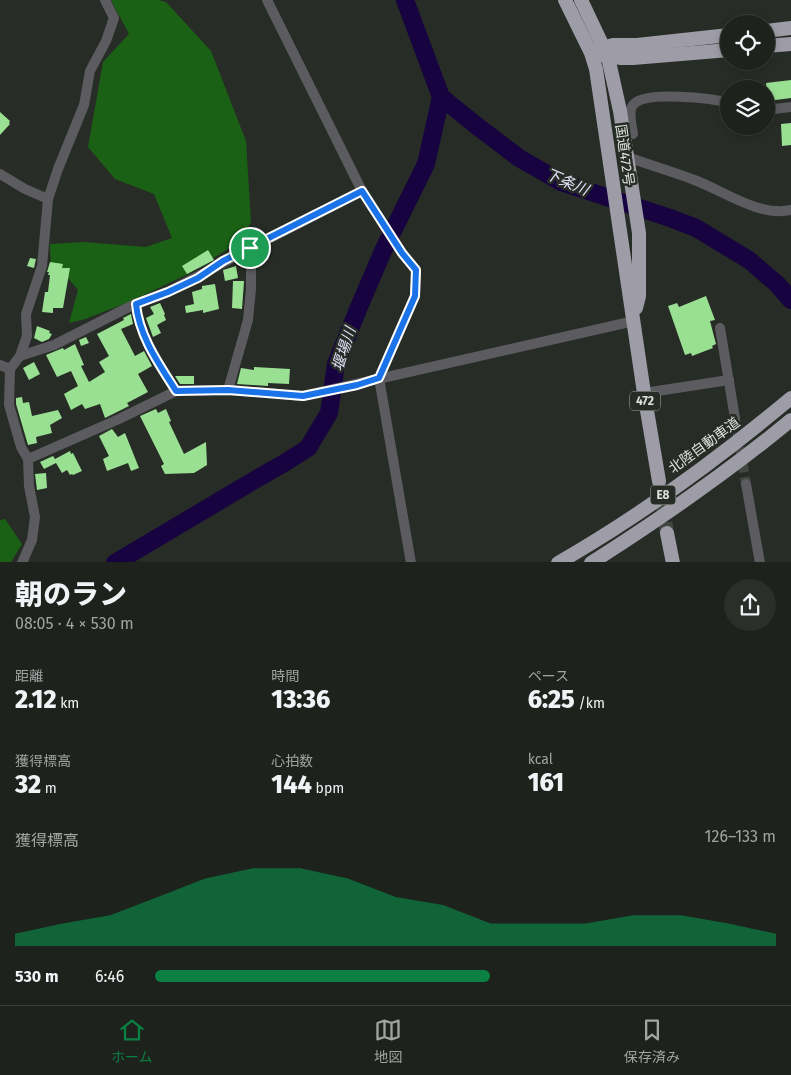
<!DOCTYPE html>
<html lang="ja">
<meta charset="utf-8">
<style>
:root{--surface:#1d221c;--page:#2a2f29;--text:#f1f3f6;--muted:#a0a4a3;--line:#3b3f3b;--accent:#0b8043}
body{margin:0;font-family:"Fira Sans","Noto Sans JP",sans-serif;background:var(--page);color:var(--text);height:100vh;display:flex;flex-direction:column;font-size:19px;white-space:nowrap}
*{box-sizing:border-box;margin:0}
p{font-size:16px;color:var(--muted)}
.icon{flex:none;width:28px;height:28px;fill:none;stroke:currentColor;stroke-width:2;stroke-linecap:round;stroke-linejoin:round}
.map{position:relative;height:562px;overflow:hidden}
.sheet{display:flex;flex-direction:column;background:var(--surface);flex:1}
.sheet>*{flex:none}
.buttons{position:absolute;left:720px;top:15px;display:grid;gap:10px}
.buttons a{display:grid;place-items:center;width:55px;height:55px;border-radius:50%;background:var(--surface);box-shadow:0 2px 8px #0003,0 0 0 1px var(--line);font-size:25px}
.pin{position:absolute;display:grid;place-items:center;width:42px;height:42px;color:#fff;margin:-21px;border:2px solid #fff;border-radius:50%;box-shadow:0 1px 5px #0007}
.round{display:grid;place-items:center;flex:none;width:52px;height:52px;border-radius:26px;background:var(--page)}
.head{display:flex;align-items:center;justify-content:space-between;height:85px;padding:0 15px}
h1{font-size:28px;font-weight:800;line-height:38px}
.figures{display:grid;grid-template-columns:repeat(3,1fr);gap:8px;height:85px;padding:5px 15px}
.figures div{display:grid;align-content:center}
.figures b{font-size:25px;font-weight:800}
.figures small{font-size:14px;font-weight:400}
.figures p{font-size:14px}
.chart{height:140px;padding:10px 15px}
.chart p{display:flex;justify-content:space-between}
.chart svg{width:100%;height:90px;margin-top:5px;fill:var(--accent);opacity:.7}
ul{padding:0 15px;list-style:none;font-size:16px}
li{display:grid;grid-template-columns:80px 60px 1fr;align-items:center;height:38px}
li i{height:12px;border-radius:6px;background:var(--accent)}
.tab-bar{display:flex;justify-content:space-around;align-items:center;height:70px;border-top:1px solid var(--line);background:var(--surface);font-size:14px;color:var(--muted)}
.tab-bar a{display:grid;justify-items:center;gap:2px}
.tab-bar .active{color:var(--accent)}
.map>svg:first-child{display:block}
</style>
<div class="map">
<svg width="791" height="563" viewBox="0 0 791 563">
<rect width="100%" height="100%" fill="#272d26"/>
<g fill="#1b6115">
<polygon points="111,0 158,0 166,2 211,51 246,141 251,223 231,247 188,274 129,302 85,319 69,323 78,290 68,278 51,271 50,244 84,242 146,247 172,238 154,194 115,179 88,147 103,62 129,34"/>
<polygon points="5,519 22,544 11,562 0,562 0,520"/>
</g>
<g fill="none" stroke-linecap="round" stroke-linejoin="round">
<g stroke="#17033f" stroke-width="18">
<polyline points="405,0 441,97 477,126 519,158 561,182 670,218 696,228 749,260 777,284 791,300"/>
<polyline points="115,563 258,478 286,462 308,448 329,413 336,364 359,307 383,251 426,164 441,97"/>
</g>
</g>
<g fill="#99e092">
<polygon points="791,80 791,98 768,101 766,83"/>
<polygon points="0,112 10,121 9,123 10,124 0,135"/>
<polygon points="791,123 791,145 782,146 781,124"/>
<polygon points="208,250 214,260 187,274 182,266"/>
<polygon points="30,258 36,259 34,268 27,266"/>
<polygon points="50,262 63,264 62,268 70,268 63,308 53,308 53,313 42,312 45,292 48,292 50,275 48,275 49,272 47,272"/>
<polygon points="236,266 238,278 225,281 223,270"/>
<polygon points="233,281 244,281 242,309 232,308"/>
<polygon points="215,284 219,309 203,313 203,310 186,313 185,306 194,304 192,292 202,289 202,286"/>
<polygon points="706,296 715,320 710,321 716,344 712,346 713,348 692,356 691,353 685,355 668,306 677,303 679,307"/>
<polygon points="160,303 165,314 164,315 166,320 157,325 161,333 153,337 146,318 154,314 150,307"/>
<polygon points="131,314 133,324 121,329 135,356 144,351 152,366 138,374 148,392 127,403 129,406 105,418 100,404 85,409 82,404 71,410 64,394 78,386 71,371 57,377 46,355 63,348 64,350 75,344 84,365 81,366 89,382 105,372 99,362 109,356 97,334 124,320 123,318"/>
<polygon points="37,326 50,331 49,333 52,334 49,339 42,342 34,338"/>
<polygon points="86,337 89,343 81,346 79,340"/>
<polygon points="34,362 40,374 29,380 23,368"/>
<polygon points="254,367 290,369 289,384 268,383 268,386 237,384 241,368 254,370"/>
<polygon points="175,376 194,376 194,384 180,384"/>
<polygon points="22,397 23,403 29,402 32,416 58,410 62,418 50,425 52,433 36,437 37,443 28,445 16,404 16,398"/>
<polygon points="156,409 158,413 166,409 171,421 169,422 184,454 206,442 207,465 194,473 165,474 161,466 164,464 140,416"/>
<polygon points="112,429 118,437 125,433 139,468 131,471 128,463 107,471 103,459 109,456 99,436"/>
<polygon points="70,451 71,454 73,453 82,471 73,475 72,474 70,475 67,470 62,473 56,463 44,469 40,462 53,456 55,459"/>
<polygon points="46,473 47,488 37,490 35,474"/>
</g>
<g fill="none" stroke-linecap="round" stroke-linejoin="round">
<polyline stroke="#424841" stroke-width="10" stroke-dasharray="10 5" stroke-linecap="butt" points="735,418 746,484"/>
<polyline stroke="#424841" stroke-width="14" stroke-dasharray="14 7" stroke-linecap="butt" points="659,481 667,533"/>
<g stroke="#5b5b60" stroke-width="10">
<polyline points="267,0 362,191 402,253 416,270 415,296 379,378 411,563"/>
<polyline points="766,110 791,107"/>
<path d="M624,135L633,134C632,125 627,110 634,104C646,91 711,98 729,103"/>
<path d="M627,157C650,165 674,172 697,181C725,192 760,217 791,210"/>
<polyline points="0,174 25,189 48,199"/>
<path d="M136,304C139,336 159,364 176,391"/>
<polyline points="720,328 735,418"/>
<polyline points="20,356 54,345 135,304 168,292 251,248"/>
<polyline points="0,365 10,369"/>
<polyline points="228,390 248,320 251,289 251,248 362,191"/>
<polyline points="644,393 729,380"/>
<polyline points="28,459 119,419 176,391 228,390 303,396 634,321"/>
<polyline points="746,484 760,563"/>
<polyline points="22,563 32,540 35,517 29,486 28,459 21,447 9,405 10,369 20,356 27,336 26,314 42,266 48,199 58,169 84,105 90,71 106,41 114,18 105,0"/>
</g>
<g stroke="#9d9ca7" stroke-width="14">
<polyline points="565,0 591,53 596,69 644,393 659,481"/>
<polyline points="581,0 608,57 620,111 639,233 639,296 636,308"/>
<polyline points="766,31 791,28"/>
<polyline points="766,46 791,44"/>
<polyline points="596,50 613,45 637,45 729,35"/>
<polyline points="601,55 621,58 633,58 729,50"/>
<polyline points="667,533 673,563"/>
<path d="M558,563C640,516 718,459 791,398"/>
<path d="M591,563C660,519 728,472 791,420"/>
</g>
</g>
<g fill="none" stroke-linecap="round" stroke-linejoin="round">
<g stroke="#fff" stroke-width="10">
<path id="route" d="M362,191L402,253L416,270L415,296L379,378L357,385L303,396L228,390L176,391C159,364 139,336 136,304L168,292L198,278L223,261Z"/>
</g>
<use href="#route" stroke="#1a73e8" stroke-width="6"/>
</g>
<g text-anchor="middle" stroke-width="5" stroke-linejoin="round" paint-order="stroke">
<g fill="#272d26" stroke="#a6aba5" stroke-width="1">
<rect x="630" y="391.5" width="30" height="19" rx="4"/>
<rect x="650.5" y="485.5" width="25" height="19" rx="4"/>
</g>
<g font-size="12" font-weight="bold" fill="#dce1dc">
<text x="645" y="405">472</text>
<text x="663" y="499">E8</text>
</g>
<g font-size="14" fill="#dce1dc" stroke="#272d26">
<text transform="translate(625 155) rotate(82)" y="5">国道472号</text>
<text transform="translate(704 445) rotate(-36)" y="5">北陸自動車道</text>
</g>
<g font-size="15" font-style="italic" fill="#e0dff6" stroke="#272d26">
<text transform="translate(567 182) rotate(23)" y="5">下条川</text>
<text transform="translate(344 349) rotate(-72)" y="5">堰場川</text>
</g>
</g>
</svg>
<div class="buttons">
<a><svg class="icon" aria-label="locate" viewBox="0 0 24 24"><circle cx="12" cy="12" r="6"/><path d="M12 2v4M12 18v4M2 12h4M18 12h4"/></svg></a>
<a><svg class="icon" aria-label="layers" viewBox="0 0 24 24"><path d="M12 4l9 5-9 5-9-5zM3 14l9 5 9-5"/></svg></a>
</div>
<div class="pin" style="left:250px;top:248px;background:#1e9e55"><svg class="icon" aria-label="arrive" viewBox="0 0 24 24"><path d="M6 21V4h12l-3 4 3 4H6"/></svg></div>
</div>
<section class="sheet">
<div class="head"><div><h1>朝のラン</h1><p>08:05 · 4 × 530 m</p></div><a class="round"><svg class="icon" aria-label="share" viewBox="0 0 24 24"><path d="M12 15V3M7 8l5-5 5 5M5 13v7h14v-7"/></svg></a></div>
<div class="figures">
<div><p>距離</p><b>2.12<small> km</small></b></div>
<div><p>時間</p><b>13:36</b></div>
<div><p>ペース</p><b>6:25<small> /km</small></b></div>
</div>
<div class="figures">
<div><p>獲得標高</p><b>32<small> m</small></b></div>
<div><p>心拍数</p><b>144<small> bpm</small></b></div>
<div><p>kcal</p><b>161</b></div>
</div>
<div class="chart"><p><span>獲得標高</span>126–133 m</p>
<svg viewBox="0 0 160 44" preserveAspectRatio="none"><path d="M0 44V38L10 33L20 29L30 20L40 11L50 6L60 6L70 11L80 20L90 24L100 33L110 33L120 33L130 29L140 29L150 33L160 38V44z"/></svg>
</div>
<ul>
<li><b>530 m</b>6:46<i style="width:54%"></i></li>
</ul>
</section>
<nav class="tab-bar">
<a class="active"><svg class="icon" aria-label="home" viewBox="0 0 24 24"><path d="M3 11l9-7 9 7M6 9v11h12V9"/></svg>ホーム</a>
<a><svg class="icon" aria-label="map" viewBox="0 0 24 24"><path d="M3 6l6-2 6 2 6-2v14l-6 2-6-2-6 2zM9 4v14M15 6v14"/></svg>地図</a>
<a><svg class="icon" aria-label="saved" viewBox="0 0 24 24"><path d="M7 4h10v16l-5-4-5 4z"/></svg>保存済み</a>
</nav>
